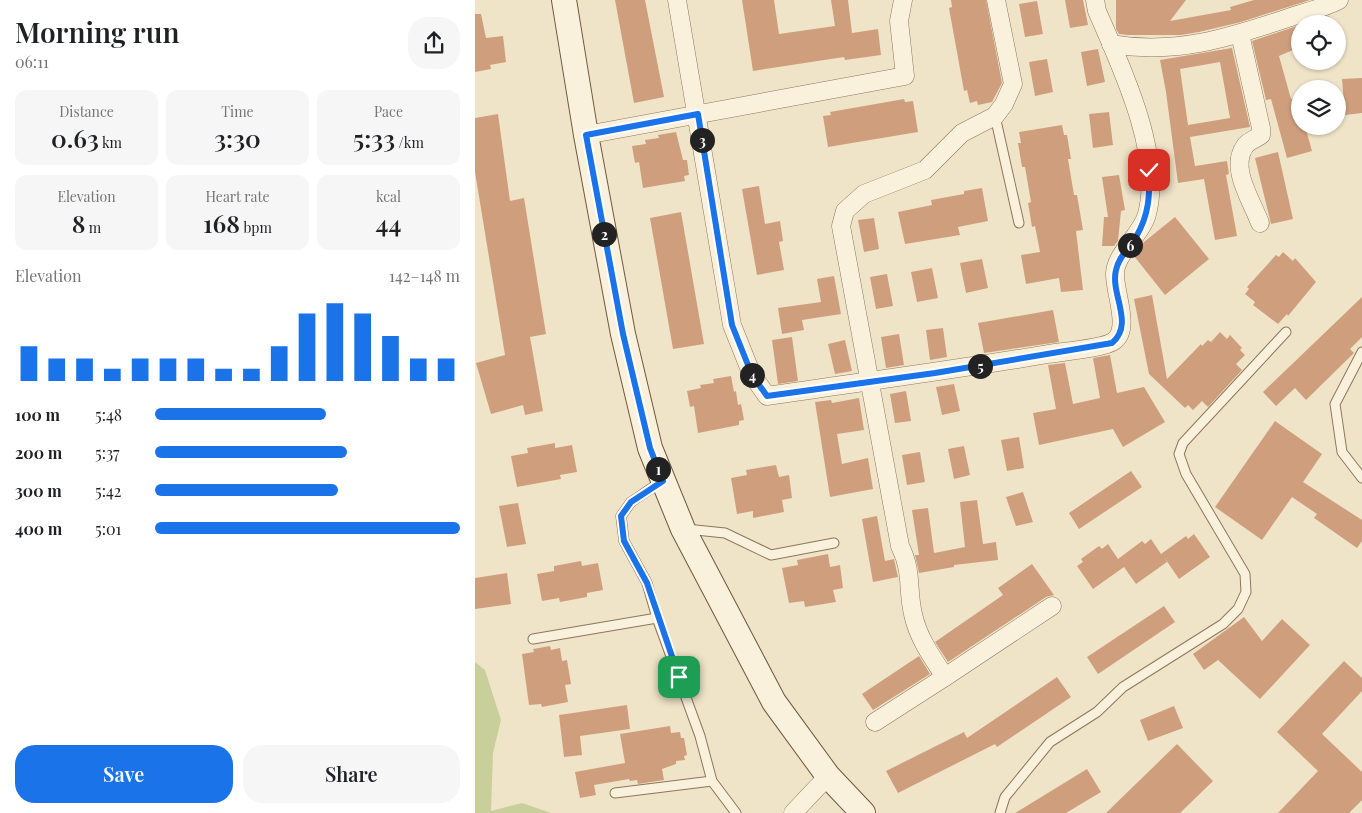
<!DOCTYPE html>
<meta charset="utf-8">
<style>
:root{--surface:#fff;--page:#f6f6f6;--text:#202124;--muted:#757577;--accent:#1a73e8}
body{margin:0;font-family:"Playfair Display",serif;background:var(--page);color:var(--text);height:100vh;display:flex;flex-direction:column;font-size:19px;white-space:nowrap}
*{box-sizing:border-box;margin:0}
p{font-size:16px;color:var(--muted)}
.icon{flex:none;width:28px;height:28px;fill:none;stroke:currentColor;stroke-width:2;stroke-linecap:round;stroke-linejoin:round}
.map{position:relative;flex:1;overflow:hidden}
.panel{display:flex;flex-direction:column;background:var(--surface);width:475px}
.panel>*{flex:none}
.tools{position:absolute;left:816px;top:15px;display:grid;gap:10px}
.tools a{display:grid;place-items:center;width:55px;height:55px;border-radius:50%;background:var(--surface);box-shadow:0 1px 4px #0004;font-size:25px}
.pin{position:absolute;display:grid;place-items:center;width:42px;height:42px;color:#fff;margin:-21px;border-radius:10px;box-shadow:0 2px 8px #0006}
.km{position:absolute;width:25px;height:25px;margin:-12px;border-radius:50%;background:#222;color:#fff;font-size:14px;line-height:25px;text-align:center}
.round{display:grid;place-items:center;flex:none;width:52px;height:52px;border-radius:20px;background:var(--page)}
.headline{display:flex;align-items:center;justify-content:space-between;height:85px;padding:0 15px}
h1{font-size:28px;font-weight:600;line-height:38px}
.stats{display:grid;grid-template-columns:repeat(3,1fr);gap:8px;height:85px;padding:5px 15px}
.stats div{display:grid;align-content:center;border-radius:12px;background:var(--page);text-align:center}
.stats b{font-size:25px;font-weight:600}
.stats small{font-size:14px;font-weight:400}
.stats p{font-size:14px}
.chart{height:140px;padding:10px 15px}
.chart p{display:flex;justify-content:space-between}
.chart svg{width:100%;height:90px;margin-top:5px;stroke:var(--accent);stroke-width:6}
.cta{display:flex;gap:10px;margin-top:auto;padding:10px 15px}
.cta a{flex:1;height:58px;border-radius:20px;background:var(--accent);color:#fff;font-size:20px;font-weight:600;line-height:58px;text-align:center}
.cta a+a{background:var(--page);color:var(--text)}
ul{padding:0 15px;list-style:none;font-size:16px}
li{display:grid;grid-template-columns:80px 60px 1fr;align-items:center;height:38px}
li i{height:12px;border-radius:6px;background:var(--accent)}
main{display:flex;flex:1;min-height:0}
.map>svg:first-child{display:block}
</style>
<main>
<section class="panel">
<div class="headline"><div><h1>Morning run</h1><p>06:11</p></div><a class="round"><svg class="icon" aria-label="share" viewBox="0 0 24 24"><path d="M12 15V3M7 8l5-5 5 5M5 13v7h14v-7"/></svg></a></div>
<div class="stats">
<div><p>Distance</p><b>0.63<small> km</small></b></div>
<div><p>Time</p><b>3:30</b></div>
<div><p>Pace</p><b>5:33<small> /km</small></b></div>
</div>
<div class="stats">
<div><p>Elevation</p><b>8<small> m</small></b></div>
<div><p>Heart rate</p><b>168<small> bpm</small></b></div>
<div><p>kcal</p><b>44</b></div>
</div>
<div class="chart"><p><span>Elevation</span>142–148 m</p>
<svg viewBox="0 0 160 44" preserveAspectRatio="none"><path d="M5 44V27M15 44V33M25 44V33M35 44V38M45 44V33M55 44V33M65 44V33M75 44V38M85 44V38M95 44V27M105 44V11M115 44V6M125 44V11M135 44V22M145 44V33M155 44V33"/></svg>
</div>
<ul>
<li><b>100 m</b>5:48<i style="width:56%"></i></li>
<li><b>200 m</b>5:37<i style="width:63%"></i></li>
<li><b>300 m</b>5:42<i style="width:60%"></i></li>
<li><b>400 m</b>5:01<i style="width:100%"></i></li>
</ul>
<div class="cta"><a>Save</a><a>Share</a></div>
</section>
<div class="map">
<svg width="887" height="813" viewBox="0 0 887 813">
<rect width="100%" height="100%" fill="#f0e4c8"/>
<polygon fill="#c9cf9b" points="0,662 10,670 26,720 18,753 16,811 47,803 76,813 0,813"/>
<g fill="#cf9f7d" fill-rule="evenodd">
<polygon points="140,0 170,0 189,97 159,103"/>
<polygon points="267,0 299,0 304,34 360,26 356,0 373,0 377,33 403,29 406,55 370,60 369,57 278,71"/>
<polygon points="476,0 511,0 527,83 517,102 503,105 502,101 495,103 492,90 489,91 474,8 477,7"/>
<polygon points="590,0 608,0 613,25 595,28"/>
<polygon points="641,0 711,0 695,21 756,10 755,7 779,0 835,0 766,22 724,32 706,35 653,35 644,34 641,29"/>
<polygon points="562,1 568,34 550,37 544,4"/>
<polygon points="0,14 6,14 11,38 28,36 31,62 15,65 16,69 0,72"/>
<polygon points="854,16 857,24 830,24"/>
<polygon points="825,25 825,47 804,56 816,99 822,98 825,110 825,126 830,126 837,151 812,158 796,99 791,100 777,41"/>
<path d="M757,48L775,127L715,137L720,166L752,161L754,174L751,175L762,236L740,240L729,179L703,183L691,92L685,60ZM745,62L755,118L713,125L705,69Z"/>
<polygon points="623,49 630,82 612,86 606,52"/>
<polygon points="572,59 578,92 560,96 554,62"/>
<polygon points="887,78 887,113 870,115 867,79"/>
<polygon points="429,99 430,102 438,101 443,132 353,147 348,116 356,115 355,112"/>
<polygon points="634,112 638,145 618,148 614,114"/>
<polygon points="23,114 35,201 49,198 71,334 55,337 68,411 50,415 48,405 16,414 1,363 30,355 0,172 0,118"/>
<polygon points="587,125 589,135 592,135 596,159 593,159 599,195 602,195 608,230 601,231 608,290 586,292 584,278 551,284 546,255 565,252 560,226 557,227 553,203 556,202 550,167 547,167 543,143 546,143 544,132"/>
<polygon points="201,132 208,160 212,160 214,175 209,176 210,181 168,188 164,162 160,163 157,146 171,144 170,140 184,138 183,135"/>
<polygon points="803,152 818,219 796,224 780,158"/>
<polygon points="644,175 650,210 646,211 643,241 639,246 627,246 629,217 633,217 627,177"/>
<polygon points="284,186 290,224 305,221 308,241 304,242 309,270 282,275 267,189"/>
<polygon points="507,188 513,221 483,227 485,235 430,244 423,212 457,205 456,200 489,194 489,191"/>
<polygon points="206,212 229,344 198,349 175,218"/>
<polygon points="700,217 734,259 690,295 659,256 669,242"/>
<polygon points="399,218 404,249 389,252 383,220"/>
<polygon points="808,252 818,261 820,258 841,282 813,316 812,314 803,324 778,305 780,302 770,294 774,289 772,287 801,255 804,257"/>
<polygon points="507,259 513,288 491,293 485,263"/>
<polygon points="457,268 463,298 442,302 436,272"/>
<polygon points="412,274 418,306 401,309 395,277"/>
<polygon points="359,276 366,314 327,320 329,330 307,334 303,308 346,302 342,279"/>
<polygon points="677,295 692,379 726,344 727,346 733,340 736,342 745,332 752,339 755,335 767,348 765,350 770,355 761,364 767,370 733,407 727,401 718,410 713,405 710,408 674,374 659,299"/>
<polygon points="887,297 887,337 875,349 879,353 831,400 820,388 801,406 788,392"/>
<polygon points="578,310 584,342 509,353 503,323"/>
<polygon points="468,328 472,357 455,360 451,330"/>
<polygon points="424,334 429,365 411,368 406,337"/>
<polygon points="317,337 323,381 303,384 297,340"/>
<polygon points="370,340 377,371 360,374 353,344"/>
<polygon points="635,355 642,393 669,387 690,422 648,447 638,429 564,445 558,413 581,409 573,365 590,363 598,404 625,398 618,358"/>
<polygon points="256,376 259,392 261,391 263,405 266,404 269,420 264,421 264,425 223,433 219,406 215,407 212,391 226,388 225,385 239,383 238,379"/>
<polygon points="479,384 485,411 467,415 461,387"/>
<polygon points="431,391 436,421 420,423 415,394"/>
<polygon points="384,398 389,430 362,434 367,464 393,458 398,489 355,497 340,402 356,400 357,403"/>
<polygon points="800,421 847,454 828,482 887,520 887,541 882,548 839,518 842,514 817,497 787,540 740,507"/>
<polygon points="544,437 549,468 532,471 526,440"/>
<polygon points="80,443 80,448 97,445 102,472 85,475 86,479 42,487 36,456 53,453 52,448"/>
<polygon points="489,446 495,475 479,479 473,449"/>
<polygon points="445,452 450,482 432,485 427,455"/>
<polygon points="301,465 304,477 314,475 317,498 307,500 309,512 278,518 278,511 262,514 256,478 272,475 271,470"/>
<polygon points="656,471 667,487 604,529 594,513"/>
<polygon points="548,492 558,522 541,526 531,497"/>
<polygon points="502,500 508,544 521,542 523,560 479,565 479,567 444,573 440,555 444,555 437,510 453,508 459,553 490,547 485,502"/>
<polygon points="43,503 51,544 32,547 24,506"/>
<polygon points="402,516 410,561 419,559 423,577 398,582 387,519"/>
<polygon points="719,534 735,557 704,579 689,557 692,562 661,584 649,567 618,589 602,566 608,562 606,559 624,546 627,549 633,544 643,559 667,541 670,544 676,539 686,554 711,536 713,539"/>
<polygon points="353,554 355,567 365,565 368,588 358,590 361,602 330,607 329,601 314,603 307,568 323,565 322,560"/>
<polygon points="106,561 107,566 123,563 128,590 112,593 112,597 85,602 84,598 67,601 62,574 79,571 79,566"/>
<polygon points="557,564 579,595 571,597 473,662 460,642 528,595 523,588"/>
<polygon points="32,573 36,604 0,609 0,578"/>
<polygon points="689,606 700,622 623,674 612,657"/>
<polygon points="769,617 787,641 807,619 835,645 785,699 743,660 729,670 718,654"/>
<polygon points="75,646 76,650 85,648 87,661 92,660 96,684 90,685 93,702 67,707 66,704 54,705 47,654 59,652 58,649"/>
<polygon points="444,656 455,674 398,710 387,694"/>
<polygon points="869,661 887,678 887,691 847,734 887,772 887,800 874,813 803,813 843,771 802,732"/>
<polygon points="582,677 596,697 522,747 520,744 423,793 411,771 489,732 492,738"/>
<polygon points="152,705 155,729 105,736 107,755 89,757 84,715"/>
<polygon points="699,706 708,728 673,741 665,720"/>
<polygon points="195,726 196,733 205,732 206,738 209,738 212,755 209,756 210,760 201,761 201,764 187,769 189,780 163,784 162,780 155,781 154,779 119,785 121,795 105,798 100,772 150,763 145,734"/>
<polygon points="702,744 738,781 705,813 631,813"/>
<polygon points="612,769 626,792 591,813 540,813"/>
</g>
<g fill="none" stroke-linecap="round" stroke-linejoin="round">
<g stroke="#8d765c" stroke-width="11">
<g id="service">
<polyline points="520,116 544,223"/>
<polyline points="887,352 860,404 867,452 887,478"/>
<polyline points="187,481 156,502 146,516 149,541 172,583 182,618 225,736 237,781 261,813"/>
<polyline points="211,529 250,533 296,555 359,543"/>
<polyline points="58,639 182,618"/>
<polyline points="140,793 237,781"/>
<polyline points="525,813 530,797 575,742 622,712 648,687 748,624 763,609 771,592 770,574 711,474 704,454 708,443 811,332"/>
</g>
</g>
<g stroke="#8d765c" stroke-width="19">
<g id="minor">
<path d="M202,0L257,325L277,375L292,396C386,382 479,370 573,354C586,352 630,348 639,341C656,329 639,291 640,273C641,253 667,234 672,214C688,154 646,66 622,11L620,0"/>
<path d="M765,34L786,128V135C781,139 773,141 770,146C754,168 777,201 785,223"/>
<path d="M636,44C701,55 753,38 813,18C830,12 849,8 864,0"/>
<polyline points="111,135 430,76 424,21 428,0"/>
<polyline points="470,677 577,606"/>
<path d="M400,722L470,677C457,657 443,638 438,614C432,589 438,572 425,546L366,226L370,211L389,194L450,170L487,133L520,116L529,104L538,84L521,0"/>
<polyline points="318,813 353,776"/>
</g>
</g>
<g stroke="#6f573f" stroke-width="26">
<polyline id="secondary" points="89,0 111,135 148,334 175,448 208,529 299,702 353,776 388,813"/>
</g>
<use href="#service" stroke="#faf1dc" stroke-width="9"/>
<use href="#minor" stroke="#faf1dc" stroke-width="18"/>
<use href="#secondary" stroke="#faf1dc" stroke-width="24"/>
</g>
<g fill="none" stroke-linecap="round" stroke-linejoin="round">
<g stroke="#fff" stroke-width="10">
<path id="route" d="M204,677L172,583L149,541L146,516L156,502L188,481L175,448L148,334L111,135L223,114L257,325L277,375L292,396L460,373L637,343C660,324 635,294 641,270C644,256 654,249 661,237C674,215 675,195 674,170"/>
</g>
<use href="#route" stroke="#1a73e8" stroke-width="6"/>
</g>
</svg>
<div class="tools">
<a><svg class="icon" aria-label="locate" viewBox="0 0 24 24"><circle cx="12" cy="12" r="6"/><path d="M12 2v4M12 18v4M2 12h4M18 12h4"/></svg></a>
<a><svg class="icon" aria-label="layers" viewBox="0 0 24 24"><path d="M12 4l9 5-9 5-9-5zM3 14l9 5 9-5"/></svg></a>
</div>
<div class="pin" style="left:204px;top:677px;background:#1e9e55"><svg class="icon" aria-label="arrive" viewBox="0 0 24 24"><path d="M6 21V4h12l-3 4 3 4H6"/></svg></div>
<div class="pin" style="left:674px;top:170px;background:#d93025"><svg class="icon" aria-label="check" viewBox="0 0 24 24"><path d="M5 12l5 5 9-10"/></svg></div>
<b class="km" style="left:183px;top:469px">1</b>
<b class="km" style="left:129px;top:234px">2</b>
<b class="km" style="left:227px;top:140px">3</b>
<b class="km" style="left:277px;top:375px">4</b>
<b class="km" style="left:505px;top:366px">5</b>
<b class="km" style="left:655px;top:245px">6</b>
</div>
</main>
